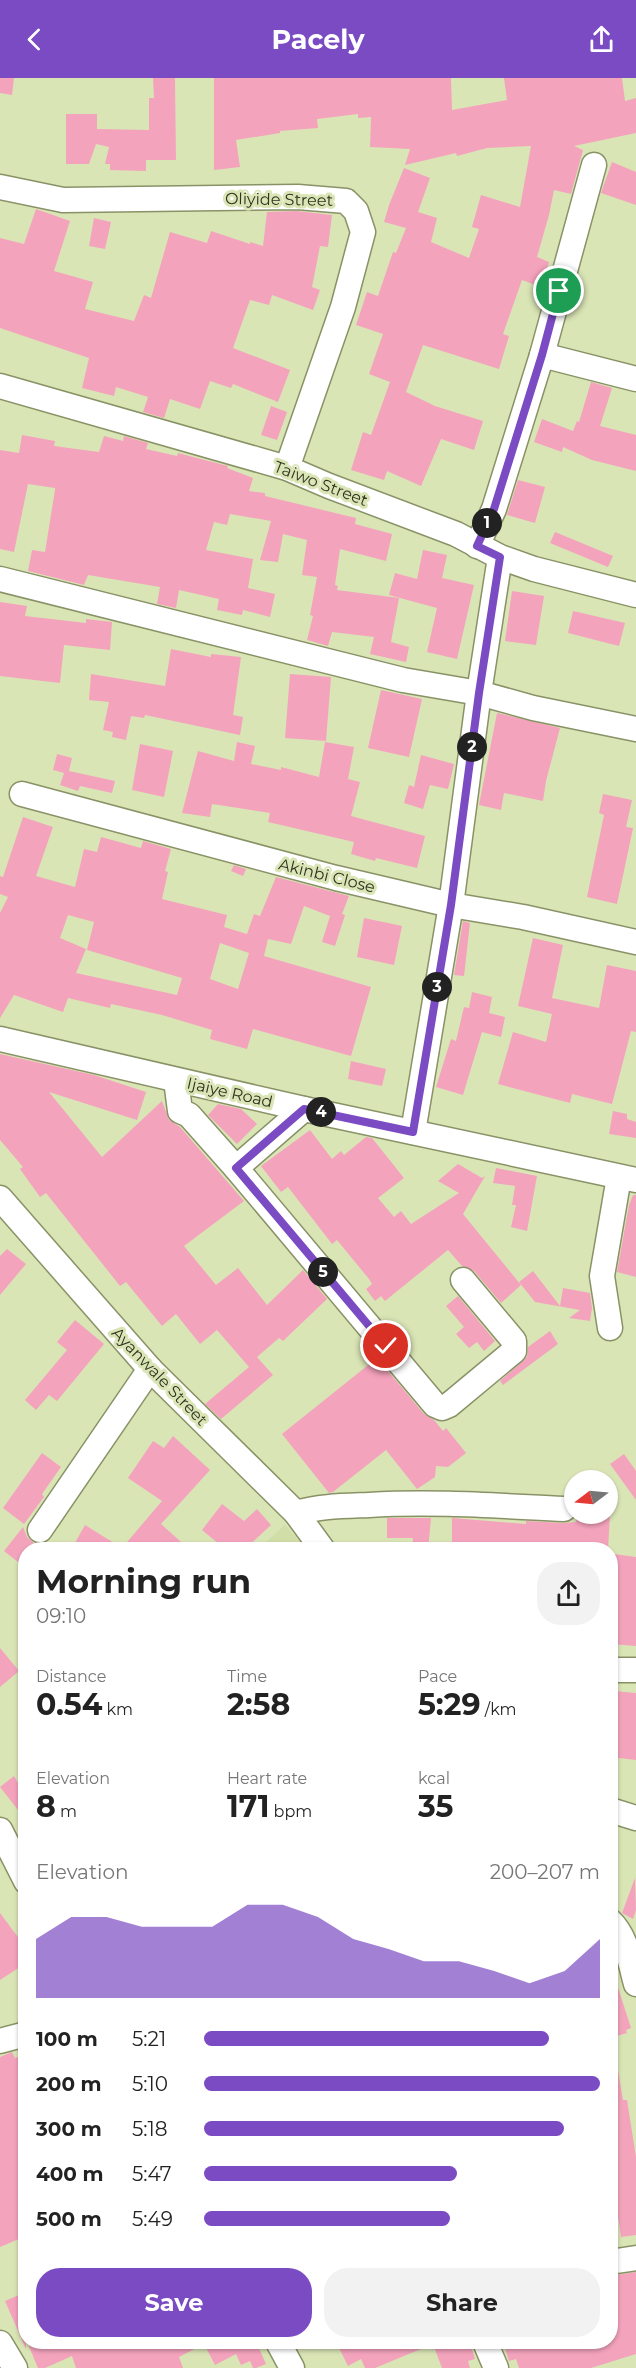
<!DOCTYPE html>
<meta charset="utf-8">
<style>
:root{--surface:#fff;--page:#f2f2f2;--text:#222;--muted:#767676;--accent:#7b4bc3}
body{margin:0;font-family:Montserrat,sans-serif;background:var(--page);color:var(--text);height:100vh;display:flex;flex-direction:column;font-size:22px;white-space:nowrap}
*{box-sizing:border-box;margin:0}
p{font-size:20px;color:var(--muted)}
.icon{flex:none;width:33px;height:33px;fill:none;stroke:currentColor;stroke-width:2;stroke-linecap:round;stroke-linejoin:round}
.map{position:relative;flex:1;overflow:hidden}
.sheet{position:absolute;left:18px;top:1464px;width:600px;height:807px;display:flex;flex-direction:column;background:var(--surface);border-radius:24px;box-shadow:0 2px 4px #0004}
.sheet>*{flex:none}
.needle{width:39px;rotate:254deg}
.buttons{position:absolute;left:564px;top:1392px;display:grid;gap:12px}
.buttons a{display:grid;place-items:center;width:54px;height:54px;border-radius:50%;background:var(--surface);box-shadow:0 2px 4px #0004;font-size:30px}
.pin{position:absolute;display:grid;place-items:center;width:51px;height:51px;color:#fff;margin:-26px;border:3px solid #fff;border-radius:50%;box-shadow:0 2px 6px #0007}
.km{position:absolute;width:30px;height:30px;margin:-15px;border-radius:50%;background:#222;color:#fff;font-size:16px;line-height:30px;text-align:center}
.round{display:grid;place-items:center;flex:none;width:63px;height:63px;border-radius:24px;background:var(--page)}
.overview{display:flex;align-items:center;justify-content:space-between;height:102px;padding:0 18px}
h1{font-size:33px;font-weight:700;line-height:45px}
.figures{display:grid;grid-template-columns:repeat(3,1fr);gap:9px;height:102px;padding:6px 18px}
.figures div{display:grid;align-content:center}
.figures b{font-size:30px;font-weight:700}
.figures small{font-size:16px;font-weight:400}
.figures p{font-size:16px}
.chart{height:168px;padding:12px 18px}
.chart p{display:flex;justify-content:space-between}
.chart svg{width:100%;height:108px;margin-top:6px;fill:var(--accent);opacity:.7}
.action{display:flex;gap:12px;margin-top:auto;padding:12px 18px}
.action a{flex:1;height:69px;border-radius:24px;background:var(--accent);color:#fff;font-size:24px;font-weight:700;line-height:69px;text-align:center}
.action a+a{background:var(--page);color:var(--text)}
ul{padding:0 18px;list-style:none;font-size:20px}
li{display:grid;grid-template-columns:96px 72px 1fr;align-items:center;height:45px}
li i{height:15px;border-radius:8px;background:var(--accent)}
header{display:flex;justify-content:space-between;align-items:center;height:78px;padding:0 18px;background:var(--accent);color:#fff;font-size:27px;font-weight:700}
.map>svg:first-child{display:block}
</style>
<header><svg class="icon" aria-label="back" viewBox="0 0 24 24"><path d="M15 5l-7 7 7 7"/></svg>Pacely<svg class="icon" aria-label="share" viewBox="0 0 24 24"><path d="M12 15V3M7 8l5-5 5 5M5 13v7h14v-7"/></svg></header>
<div class="map">
<svg width="636" height="2290" viewBox="0 0 636 2290">
<rect width="100%" height="100%" fill="#dae5b6"/>
<polygon fill="#d1dea7" points="285,1447 306,1471 258,1471"/>
<g fill="#f4a3bd" fill-rule="evenodd">
<polygon points="0,0 14,0 12,17 0,15"/>
<polygon points="153,0 175,0 176,82 146,82 146,93 110,92 110,86 105,86 109,69 96,66 89,86 66,86 66,36 97,36 97,51 149,52 149,20 154,20"/>
<polygon points="214,0 451,0 452,32 507,22 504,0 622,0 625,23 636,20 636,55 574,68 583,72 571,116 554,112 549,137 537,179 549,184 541,209 522,202 503,256 509,258 499,291 423,267 406,314 435,328 483,343 474,372 441,361 421,408 387,393 384,402 351,392 363,354 371,357 390,304 369,296 383,256 356,247 367,214 378,218 393,174 396,175 406,150 384,144 389,127 404,90 430,100 418,134 437,140 431,164 469,180 479,151 472,149 481,117 520,129 531,68 487,70 457,78 456,75 405,87 410,71 370,69 371,39 358,40 358,36 317,41 318,50 280,53 280,55 236,62 240,89 214,92"/>
<polygon points="612,84 636,94 636,127 601,115"/>
<polygon points="36,131 70,143 54,193 93,204 85,231 134,243 144,217 151,220 170,154 207,165 211,153 250,166 250,164 263,168 267,134 297,133 332,137 328,169 320,168 312,209 320,212 313,232 272,217 269,227 250,222 233,270 290,292 278,324 233,306 231,310 210,303 200,331 170,321 164,340 143,334 148,319 116,309 114,318 82,310 89,280 0,250 0,160 24,166"/>
<polygon points="94,140 111,144 105,171 89,168"/>
<polygon points="591,304 612,310 600,348 636,357 636,393 592,382 563,369 562,374 534,364 542,341 573,353 577,343 579,344"/>
<polygon points="271,328 287,334 277,362 261,357"/>
<polygon points="22,357 55,363 54,368 99,374 104,358 123,363 124,358 148,365 146,371 177,378 178,375 228,388 227,390 253,400 249,413 265,415 265,418 356,440 355,446 392,456 386,483 340,471 335,507 338,508 337,512 399,520 391,564 409,569 406,584 370,576 374,559 332,554 328,568 307,562 313,538 310,537 317,499 302,497 307,462 283,456 278,484 260,482 271,443 230,436 227,447 214,444 206,472 253,481 248,510 275,516 270,539 243,532 242,537 217,532 219,521 179,512 176,530 157,526 160,509 88,497 84,507 28,493 32,472 45,474 55,412 55,410 28,406 14,474 0,471 0,372 19,375"/>
<polygon points="518,402 545,409 535,445 507,437"/>
<polygon points="555,454 613,478 608,489 550,465"/>
<polygon points="423,472 447,477 442,500 474,507 457,581 427,574 437,530 389,517 395,495 417,501"/>
<polygon points="512,513 544,518 536,567 505,563"/>
<polygon points="0,524 27,528 25,538 86,545 86,541 112,544 110,572 64,567 60,605 0,598"/>
<polygon points="573,533 625,545 619,568 568,555"/>
<polygon points="171,571 211,579 211,576 241,579 233,637 243,639 240,657 145,637 144,640 131,638 126,662 112,659 113,654 103,652 109,624 89,622 91,596 165,608"/>
<polygon points="290,596 331,599 326,663 285,660"/>
<polygon points="381,612 422,621 409,679 368,670"/>
<polygon points="497,635 560,650 546,703 543,723 504,715 501,732 479,727"/>
<polygon points="237,664 255,668 251,686 281,692 281,689 319,699 325,664 354,669 348,701 360,704 351,738 425,758 417,790 376,780 375,783 351,776 354,764 268,744 270,735 212,726 210,739 182,735 198,673 234,683"/>
<polygon points="140,666 173,673 164,719 132,712"/>
<polygon points="57,676 72,680 69,693 115,703 112,715 80,708 78,713 60,707 64,695 53,692"/>
<polygon points="421,677 454,686 448,711 430,707 423,731 404,725 409,707 414,709"/>
<polygon points="603,716 632,722 626,749 633,750 617,826 587,819 604,737 599,735"/>
<path d="M23,739L53,749L36,798L75,809L84,771L97,774L101,759L141,770L143,763L171,771L165,793L168,794L162,821L227,837L224,849L247,856L254,836L260,838L276,799L349,818L342,836L345,837L335,868L322,864L330,838L304,828L291,866L268,861L264,878L371,909L351,978L253,951L247,971L210,961L212,952L162,937L111,926L110,930L68,920L63,934L14,917L0,940V835L8,819L0,816V798L3,799ZM68,837L94,844L87,872L182,900L177,917L76,895L86,871L60,860ZM220,865L249,875L238,911L210,901Z"/>
<polygon points="234,787 246,791 243,798 231,793"/>
<polygon points="364,840 402,848 394,887 357,879"/>
<polygon points="463,843 470,845 464,898 454,897"/>
<polygon points="533,860 563,867 552,920 599,930 607,887 636,893 636,954 631,953 612,1026 572,1016 570,1025 498,1006 513,954 546,964 552,936 518,928"/>
<polygon points="472,914 492,919 489,935 505,939 501,959 482,954 463,1017 436,1009 451,961 456,963 464,929 469,930"/>
<polygon points="0,976 94,997 146,1014 137,1042 49,1014 102,1079 162,1023 169,1042 180,1049 244,1123 184,1168 216,1207 238,1190 267,1227 303,1192 327,1221 283,1263 279,1260 257,1279 273,1297 221,1341 205,1326 249,1289 217,1252 200,1266 176,1236 162,1248 126,1204 120,1208 46,1115 40,1119 20,1091 23,1089 0,1062"/>
<polygon points="351,983 386,991 382,1008 348,1001"/>
<polygon points="218,1026 241,1031 257,1046 237,1066 208,1037"/>
<polygon points="613,1033 627,1036 627,1041 636,1044 636,1060 609,1056"/>
<polygon points="310,1052 332,1081 341,1073 344,1077 366,1059 372,1060 404,1100 378,1120 394,1139 401,1133 411,1146 459,1115 438,1103 458,1086 482,1100 485,1098 463,1136 521,1207 501,1225 474,1193 462,1188 448,1172 385,1223 381,1218 375,1223 366,1211 372,1206 369,1201 337,1162 332,1166 288,1109 281,1114 261,1088"/>
<polygon points="496,1090 537,1098 527,1153 511,1149 516,1127 512,1127 515,1108 493,1105"/>
<polygon points="633,1117 636,1117 636,1199 617,1194 629,1127"/>
<polygon points="7,1171 26,1186 0,1217 0,1178"/>
<polygon points="533,1193 560,1228 563,1210 590,1215 592,1230 590,1243 569,1240 580,1232 535,1224 519,1204"/>
<polygon points="458,1218 495,1263 484,1273 477,1264 469,1270 456,1256 464,1249 446,1228"/>
<polygon points="75,1242 104,1266 57,1323 49,1317 36,1332 25,1322 67,1272 57,1264"/>
<polygon points="550,1253 558,1266 503,1307 500,1303 527,1279 528,1269"/>
<polygon points="377,1280 424,1336 434,1342 443,1353 446,1350 466,1375 448,1389 436,1388 435,1399 417,1411 386,1372 333,1414 329,1415 282,1356"/>
<polygon points="173,1358 210,1392 161,1446 190,1472 169,1472 162,1465 157,1472 71,1472 85,1447 122,1470 162,1423 128,1400 153,1363 164,1370"/>
<polygon points="42,1375 61,1389 42,1416 44,1419 24,1446 3,1430"/>
<polygon points="624,1376 636,1393 636,1422 610,1386"/>
<polygon points="222,1426 244,1443 257,1431 271,1447 244,1472 213,1472 219,1466 202,1452"/>
<polygon points="577,1436 610,1436 608,1472 518,1469 517,1472 452,1472 452,1440 526,1446 526,1443 563,1445 576,1444"/>
<polygon points="387,1440 431,1440 428,1472 412,1470 413,1460 387,1460"/>
<polygon points="23,1449 27,1459 34,1465 29,1472 26,1472 26,1475 18,1484 4,1473"/>
<polygon points="614,1476 636,1479 636,1568 610,1566"/>
<polygon points="0,1570 19,1593 0,1609"/>
<polygon points="615,1613 636,1615 636,1682 610,1679"/>
<polygon points="14,1698 18,1705 26,1700 26,1742 0,1709"/>
<polygon points="635,1800 636,1832 633,1841 622,1835"/>
<polygon points="0,1835 26,1870 26,1885 0,1902"/>
<polygon points="610,1897 614,1897 631,1950 626,1952 627,1955 610,1960"/>
<polygon points="12,1974 15,1980 26,1976 26,2158 0,2169 0,1979"/>
<polygon points="618,1992 623,2022 627,2022 636,2079 636,2157 621,2159 615,2117 610,2118 610,1993"/>
<polygon points="636,2194 636,2276 591,2290 519,2290 516,2281 509,2283 503,2264 588,2264 589,2267 610,2264 610,2198"/>
<polygon points="26,2214 26,2271 5,2223"/>
<polygon points="27,2264 261,2264 257,2266 266,2286 256,2290 253,2290 250,2283 241,2287 236,2276 215,2287 204,2266 179,2279 183,2290 76,2290 72,2278 45,2290 38,2290"/>
<polygon points="336,2264 470,2264 475,2281 468,2283 470,2290 442,2290 433,2266 375,2290 365,2290 361,2281 348,2288"/>
</g>
<g fill="none" stroke-linecap="round" stroke-linejoin="round">
<g stroke="#889266" stroke-width="27">
<g id="minor">
<polyline points="0,109 63,122 298,119 346,123 356,133 363,154 343,229 287,390"/>
<polyline points="542,277 636,301"/>
<polyline points="0,308 287,390 329,408 456,456 500,479 534,491 636,517"/>
<polyline points="477,468 494,431 542,277 594,87"/>
<polyline points="0,501 403,602 479,615 533,630 636,651"/>
<polyline points="22,716 336,800 451,827 523,839 636,864"/>
<polyline points="0,961 304,1031 636,1102"/>
<polyline points="176,1002 180,1033 189,1037 236,1090 435,1327 442,1330 449,1327 514,1273 514,1263 463,1202"/>
<polyline points="413,1054 451,827 479,615 500,479"/>
<polyline points="236,1090 304,1031"/>
<polyline points="0,1120 150,1291 296,1435 323,1472"/>
<polyline points="610,1250 602,1198 619,1099"/>
<path d="M296,1435C320,1428 344,1428 369,1427C434,1423 499,1428 564,1431"/>
<polyline points="40,1452 150,1291"/>
<polyline points="610,1592 636,1592"/>
<polyline points="610,1732 636,1740"/>
<polyline points="0,1752 26,1803"/>
<path d="M610,1843C627,1859 630,1885 636,1906"/>
<polyline points="0,1963 26,1956"/>
<polyline points="610,2184 636,2180"/>
<polyline points="278,2264 292,2290"/>
<polyline points="485,2264 496,2290"/>
<polyline points="0,2265 15,2290"/>
</g>
</g>
<use href="#minor" stroke="#fff" stroke-width="24"/>
</g>
<g fill="none" stroke-linecap="round" stroke-linejoin="round">
<g stroke="#fff" stroke-width="12">
<polyline id="route" points="386,1268 236,1090 304,1031 413,1054 451,827 479,615 500,479 477,468 494,431 542,277 559,213"/>
</g>
<use href="#route" stroke="#7b4bc3" stroke-width="8"/>
</g>
<g text-anchor="middle" stroke-width="6" stroke-linejoin="round" paint-order="stroke">
<g font-size="16" fill="#2e3220" stroke="#dae5b6">
<text transform="translate(279 121) rotate(1)" y="6">Oliyide Street</text>
<text transform="translate(321 405) rotate(21)" y="6">Taiwo Street</text>
<text transform="translate(327 797) rotate(14)" y="6">Akinbi Close</text>
<text transform="translate(230 1014) rotate(13)" y="6">Ijaiye Road</text>
<text transform="translate(160 1298) rotate(46)" y="6">Ayanwale Street</text>
</g>
</g>
</svg>
<div class="buttons">
<a><svg class="needle" viewBox="-14 -14 28 28"><path d="M0-13l5 13h-10z" fill="#e53935"/><path d="M0 13l5-13h-10z" fill="#767676"/></svg></a>
</div>
<div class="pin" style="left:559px;top:213px;background:#1e9e55"><svg class="icon" aria-label="arrive" viewBox="0 0 24 24"><path d="M6 21V4h12l-3 4 3 4H6"/></svg></div>
<div class="pin" style="left:386px;top:1268px;background:#d93025"><svg class="icon" aria-label="check" viewBox="0 0 24 24"><path d="M5 12l5 5 9-10"/></svg></div>
<b class="km" style="left:487px;top:445px">1</b>
<b class="km" style="left:472px;top:669px">2</b>
<b class="km" style="left:437px;top:909px">3</b>
<b class="km" style="left:321px;top:1034px">4</b>
<b class="km" style="left:323px;top:1194px">5</b>
<section class="sheet">
<div class="overview"><div><h1>Morning run</h1><p>09:10</p></div><a class="round"><svg class="icon" aria-label="share" viewBox="0 0 24 24"><path d="M12 15V3M7 8l5-5 5 5M5 13v7h14v-7"/></svg></a></div>
<div class="figures">
<div><p>Distance</p><b>0.54<small> km</small></b></div>
<div><p>Time</p><b>2:58</b></div>
<div><p>Pace</p><b>5:29<small> /km</small></b></div>
</div>
<div class="figures">
<div><p>Elevation</p><b>8<small> m</small></b></div>
<div><p>Heart rate</p><b>171<small> bpm</small></b></div>
<div><p>kcal</p><b>35</b></div>
</div>
<div class="chart"><p><span>Elevation</span>200–207 m</p>
<svg viewBox="0 0 160 44" preserveAspectRatio="none"><path d="M0 44V20L10 11L20 11L30 15L40 15L50 15L60 6L70 6L80 11L90 20L100 24L110 29L120 29L130 33L140 38L150 33L160 20V44z"/></svg>
</div>
<ul>
<li><b>100 m</b>5:21<i style="width:87%"></i></li>
<li><b>200 m</b>5:10<i style="width:100%"></i></li>
<li><b>300 m</b>5:18<i style="width:91%"></i></li>
<li><b>400 m</b>5:47<i style="width:64%"></i></li>
<li><b>500 m</b>5:49<i style="width:62%"></i></li>
</ul>
<div class="action"><a>Save</a><a>Share</a></div>
</section>
</div>
